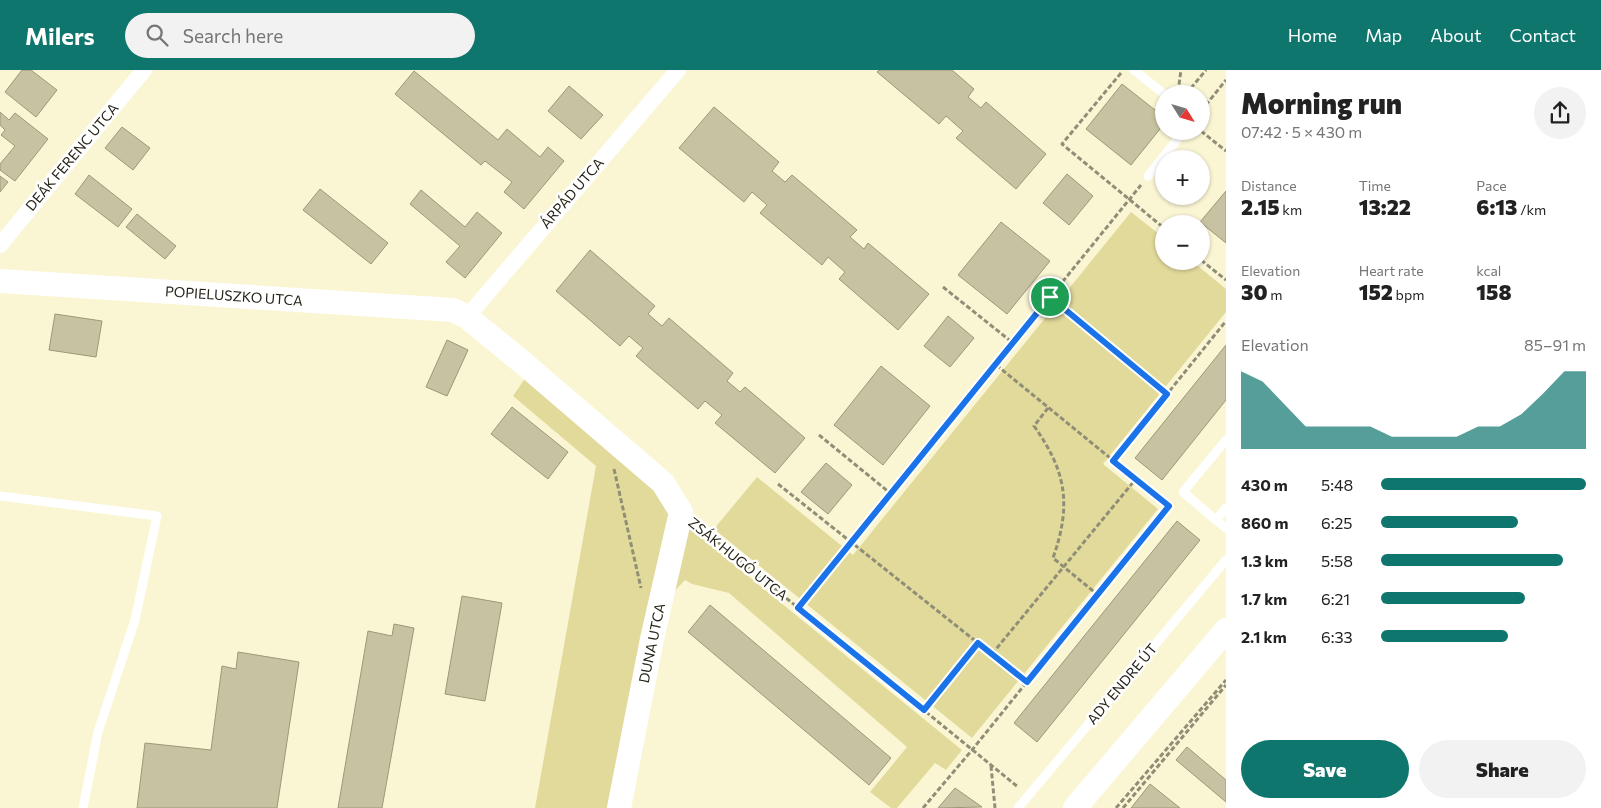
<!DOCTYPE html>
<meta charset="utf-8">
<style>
:root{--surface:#fff;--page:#f2f2f2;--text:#222;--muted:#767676;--accent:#0f766e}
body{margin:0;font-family:Commissioner,sans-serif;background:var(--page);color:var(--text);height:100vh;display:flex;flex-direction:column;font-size:19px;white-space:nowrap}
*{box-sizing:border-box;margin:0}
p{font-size:16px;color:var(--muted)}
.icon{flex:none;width:28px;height:28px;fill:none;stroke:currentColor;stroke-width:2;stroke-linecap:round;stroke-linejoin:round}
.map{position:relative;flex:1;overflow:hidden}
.side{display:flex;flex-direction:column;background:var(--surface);width:375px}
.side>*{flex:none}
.needle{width:32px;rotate:127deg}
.tools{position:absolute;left:1155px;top:15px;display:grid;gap:10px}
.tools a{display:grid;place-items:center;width:55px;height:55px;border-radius:50%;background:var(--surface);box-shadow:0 1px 4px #0004;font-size:25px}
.pin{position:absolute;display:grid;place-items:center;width:42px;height:42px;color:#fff;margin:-21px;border:2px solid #fff;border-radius:50%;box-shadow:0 1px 5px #0007}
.round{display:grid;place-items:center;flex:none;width:52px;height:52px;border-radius:26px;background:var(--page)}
.summary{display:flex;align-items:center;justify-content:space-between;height:85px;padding:0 15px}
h1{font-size:28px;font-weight:800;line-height:38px}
.metrics{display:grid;grid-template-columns:repeat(3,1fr);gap:8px;height:85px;padding:5px 15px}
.metrics div{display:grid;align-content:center}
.metrics b{font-size:21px;font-weight:800}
.metrics small{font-size:14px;font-weight:400}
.metrics p{font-size:14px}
.chart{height:140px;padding:10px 15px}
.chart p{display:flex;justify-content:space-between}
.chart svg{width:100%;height:90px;margin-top:5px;fill:var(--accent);opacity:.7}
.button{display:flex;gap:10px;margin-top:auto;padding:10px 15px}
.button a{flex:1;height:58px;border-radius:30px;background:var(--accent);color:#fff;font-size:20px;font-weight:800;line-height:58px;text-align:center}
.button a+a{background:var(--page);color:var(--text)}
ul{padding:0 15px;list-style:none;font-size:16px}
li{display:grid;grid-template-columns:80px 60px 1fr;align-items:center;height:38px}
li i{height:12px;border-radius:6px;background:var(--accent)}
header{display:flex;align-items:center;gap:30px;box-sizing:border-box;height:70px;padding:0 25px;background:var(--accent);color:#fff}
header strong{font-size:24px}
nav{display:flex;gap:28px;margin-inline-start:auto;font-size:18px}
.search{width:350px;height:45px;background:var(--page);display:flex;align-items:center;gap:12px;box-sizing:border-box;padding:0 18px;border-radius:28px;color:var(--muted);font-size:19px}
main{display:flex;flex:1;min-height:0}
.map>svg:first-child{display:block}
</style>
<header>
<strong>Milers</strong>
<div class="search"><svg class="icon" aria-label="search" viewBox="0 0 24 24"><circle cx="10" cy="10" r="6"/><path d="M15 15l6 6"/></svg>Search here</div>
<nav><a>Home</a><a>Map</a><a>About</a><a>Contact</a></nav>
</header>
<main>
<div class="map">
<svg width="1226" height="738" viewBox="0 0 1226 738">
<rect width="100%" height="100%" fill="#faf6d4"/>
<g fill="#e2da9b">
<polygon points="1131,142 1164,168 1164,191 1192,191 1226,219 1226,242 1103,394 1158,439 972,668 714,459 757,407 853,485"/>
<polygon points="528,304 661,420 671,444 613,738 535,738 596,396 513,326"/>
<polygon points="684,454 962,680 946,700 935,693 897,738 891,738 870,722 907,677 729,523 692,514 685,510 671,525"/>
</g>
<g fill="#c7c3a2" stroke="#9c9878">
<polygon points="22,0 31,0 57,20 36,47 5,22"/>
<polygon points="879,0 952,0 974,19 968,27 981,38 986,32 1046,84 1016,119 956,68 963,61 946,46 939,54 877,2"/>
<polygon points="414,1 498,70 507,59 540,87 548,77 564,91 524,139 504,122 512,112 485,91 481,95 395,24"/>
<polygon points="1122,14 1164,47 1164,54 1131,95 1086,59"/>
<polygon points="569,16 603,45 581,69 548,41"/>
<polygon points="714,37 779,92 772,101 785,112 792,105 857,160 850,167 864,179 868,173 929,224 898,260 839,209 845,202 828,187 822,195 760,143 767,135 752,122 744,132 679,78"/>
<polygon points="0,42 9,50 15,43 48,69 15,111 0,100 0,94 15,76 1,65 5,60 0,55"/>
<polygon points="122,57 150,78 133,100 105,78"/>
<polygon points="1067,104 1093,126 1069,155 1043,133"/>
<polygon points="89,105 132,139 118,157 75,124"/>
<polygon points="0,106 8,112 0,122"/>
<polygon points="320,119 388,173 371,194 303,140"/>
<polygon points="421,120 465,157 477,142 502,163 465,208 446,192 460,176 410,134"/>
<polygon points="1226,121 1226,173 1200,152"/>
<polygon points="137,144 176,176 165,189 126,157"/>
<polygon points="1001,152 1050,191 1007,244 958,205"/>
<polygon points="590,180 655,236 648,244 662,256 669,248 733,303 727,311 740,322 745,317 805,368 775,403 715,353 722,345 705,331 698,339 636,286 643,278 629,266 620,276 556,221"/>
<polygon points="55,244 102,251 96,287 49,280"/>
<polygon points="948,246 974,268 950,297 924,276"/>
<polygon points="447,270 468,280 447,326 426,317"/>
<polygon points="1226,275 1226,330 1162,410 1135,388"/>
<polygon points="881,296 930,336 883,395 834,355"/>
<polygon points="512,337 568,382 548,409 491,364"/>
<polygon points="826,393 852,415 828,444 801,422"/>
<polygon points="1177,451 1200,470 1037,672 1014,653"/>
<polygon points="462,526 502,533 485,631 445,624"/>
<polygon points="710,535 891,688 869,715 688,562"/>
<polygon points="394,554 414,558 382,738 338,738 368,561 392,566"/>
<polygon points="238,582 299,592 277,738 137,738 145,673 211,680 222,596 236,599"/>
<polygon points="1187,677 1226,710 1226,732 1176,690"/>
<polygon points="1150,714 1180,738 1131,738"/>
<polygon points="955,718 982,737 938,738"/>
</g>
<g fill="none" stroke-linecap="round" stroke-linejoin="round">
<g stroke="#918e77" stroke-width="3" stroke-dasharray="5 2.5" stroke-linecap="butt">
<polyline points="1121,3 1062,74 1164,158"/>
<polyline points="1178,22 1181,0"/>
<polyline points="1186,24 1206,0"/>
<polyline points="1201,41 1226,10"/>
<polyline points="1201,61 1226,81"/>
<polyline points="1201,190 1226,210"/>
<polyline points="943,217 1013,273"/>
<polyline points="1050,227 1167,324"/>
<path d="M1048,338L1034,356C1066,401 1072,434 1053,488L1098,525"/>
<polyline points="819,365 890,423"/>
<polyline points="1113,391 1226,251"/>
<polyline points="614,399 641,518"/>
<polyline points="778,414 1027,612"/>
<polyline points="699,457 1018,717"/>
<polyline points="798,538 1141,115"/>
<polyline points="992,584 1135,410"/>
<polyline points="924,640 978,573"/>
<polyline points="991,696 995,738"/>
<polyline points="923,738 972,680 1169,436 995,294"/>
<polyline points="1116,738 1226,610"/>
<polyline points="1123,738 1226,615"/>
</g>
<g stroke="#fff" stroke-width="9">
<polyline points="1134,0 1164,24"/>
<polyline points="1148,106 1184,61"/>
<polyline points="0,426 157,446 135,550 98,662 83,738"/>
<polyline points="1226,438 1216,450 1226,458"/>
<polyline points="1216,450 1183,422 1226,370"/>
<polyline points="1018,738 1226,490"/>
</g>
<g stroke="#fff" stroke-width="16">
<polyline points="0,175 144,0"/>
<polyline points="467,247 678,0"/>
</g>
<g stroke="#fff" stroke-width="24">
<polyline points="0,211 453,240 467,247 522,292 663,413 681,442 652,569 619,738"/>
<polyline points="1075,738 1226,560"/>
</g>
</g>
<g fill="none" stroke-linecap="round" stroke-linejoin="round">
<g stroke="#fff" stroke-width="10">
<polygon id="route" points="1050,227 1167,324 1113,391 1169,436 1027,612 978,573 924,640 798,538"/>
</g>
<use href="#route" stroke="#1a73e8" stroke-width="6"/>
</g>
<g text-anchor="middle" stroke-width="5" stroke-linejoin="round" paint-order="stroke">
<g font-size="14" fill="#262418" stroke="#fff">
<text transform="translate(72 87) rotate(-50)" y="5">DEÁK FERENC UTCA</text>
<text transform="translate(572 123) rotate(-49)" y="5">ÁRPÁD UTCA</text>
<text transform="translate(234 226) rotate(4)" y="5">POPIELUSZKO UTCA</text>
<text transform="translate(738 489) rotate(39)" y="5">ZSÁK HUGÓ UTCA</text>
<text transform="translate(652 573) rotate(-78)" y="5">DUNA UTCA</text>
<text transform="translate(1122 614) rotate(-50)" y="5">ADY ENDRE ÚT</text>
</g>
</g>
</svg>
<div class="tools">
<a><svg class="needle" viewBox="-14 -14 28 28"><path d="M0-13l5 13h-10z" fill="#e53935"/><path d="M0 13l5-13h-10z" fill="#767676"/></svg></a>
<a>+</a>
<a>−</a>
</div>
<div class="pin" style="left:1050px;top:227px;background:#1e9e55"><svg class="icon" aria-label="arrive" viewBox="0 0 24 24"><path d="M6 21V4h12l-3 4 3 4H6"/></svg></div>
</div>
<section class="side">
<div class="summary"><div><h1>Morning run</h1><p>07:42 · 5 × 430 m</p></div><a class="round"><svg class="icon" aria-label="share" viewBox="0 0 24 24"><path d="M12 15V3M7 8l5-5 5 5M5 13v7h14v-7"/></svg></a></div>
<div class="metrics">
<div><p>Distance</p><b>2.15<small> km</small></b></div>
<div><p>Time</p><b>13:22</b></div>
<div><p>Pace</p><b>6:13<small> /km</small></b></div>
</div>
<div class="metrics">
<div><p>Elevation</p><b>30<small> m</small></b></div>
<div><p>Heart rate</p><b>152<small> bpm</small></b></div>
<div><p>kcal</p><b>158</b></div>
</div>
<div class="chart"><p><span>Elevation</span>85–91 m</p>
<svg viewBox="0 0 160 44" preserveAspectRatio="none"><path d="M0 44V6L10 11L20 22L30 33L40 33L50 33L60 33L70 38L80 38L90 38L100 38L110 33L120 33L130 27L140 17L150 6L160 6V44z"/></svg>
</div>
<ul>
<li><b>430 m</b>5:48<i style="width:100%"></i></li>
<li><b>860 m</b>6:25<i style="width:67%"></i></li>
<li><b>1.3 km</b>5:58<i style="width:89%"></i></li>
<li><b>1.7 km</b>6:21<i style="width:70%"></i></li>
<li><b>2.1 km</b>6:33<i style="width:62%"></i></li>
</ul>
<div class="button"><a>Save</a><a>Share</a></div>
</section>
</main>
